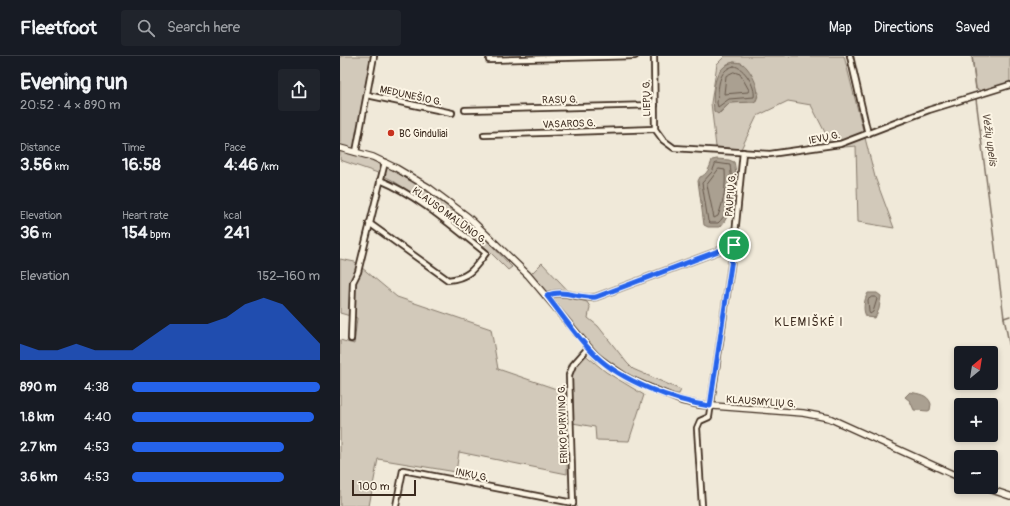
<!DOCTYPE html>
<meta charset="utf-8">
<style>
:root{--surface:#171b24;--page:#20242c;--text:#f1f3f6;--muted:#9ea1a6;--line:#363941;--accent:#2563eb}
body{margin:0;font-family:Pangolin,sans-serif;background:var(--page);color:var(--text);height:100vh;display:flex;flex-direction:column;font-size:15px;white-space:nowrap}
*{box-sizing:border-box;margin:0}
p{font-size:13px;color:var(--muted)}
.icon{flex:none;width:22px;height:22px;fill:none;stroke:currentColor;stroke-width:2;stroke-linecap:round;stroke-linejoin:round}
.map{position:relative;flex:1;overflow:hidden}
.details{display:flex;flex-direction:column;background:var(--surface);width:340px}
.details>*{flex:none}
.needle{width:26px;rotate:30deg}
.controls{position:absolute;left:614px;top:290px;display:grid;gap:8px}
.controls a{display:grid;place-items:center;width:44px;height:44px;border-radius:4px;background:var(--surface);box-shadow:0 2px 6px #0003;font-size:20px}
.scale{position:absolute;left:12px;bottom:10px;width:64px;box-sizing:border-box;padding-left:4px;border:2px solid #3b2a1e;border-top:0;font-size:11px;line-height:14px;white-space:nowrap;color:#3b2a1e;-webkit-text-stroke:3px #fcf5e5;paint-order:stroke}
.pin{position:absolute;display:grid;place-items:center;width:34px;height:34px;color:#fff;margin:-17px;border:2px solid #fff;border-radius:50%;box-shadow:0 1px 4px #0007}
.round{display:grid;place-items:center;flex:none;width:42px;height:42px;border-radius:4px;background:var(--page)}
.summary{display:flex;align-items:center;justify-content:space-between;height:68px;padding:0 20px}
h1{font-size:22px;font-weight:800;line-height:30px}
.figures{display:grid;grid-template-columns:repeat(3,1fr);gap:6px;height:68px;padding:4px 20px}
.figures div{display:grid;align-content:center}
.figures b{font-size:17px;font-weight:800}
.figures small{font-size:11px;font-weight:400}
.figures p{font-size:11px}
.chart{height:112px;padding:8px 20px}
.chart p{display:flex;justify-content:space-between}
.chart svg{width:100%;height:72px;margin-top:4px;fill:var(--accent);opacity:.7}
ul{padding:0 20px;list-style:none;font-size:13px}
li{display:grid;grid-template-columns:64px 48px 1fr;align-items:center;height:30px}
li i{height:10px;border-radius:5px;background:var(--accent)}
header{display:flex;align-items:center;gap:24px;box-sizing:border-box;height:56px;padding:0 20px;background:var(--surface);border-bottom:1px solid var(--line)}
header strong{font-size:19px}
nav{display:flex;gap:22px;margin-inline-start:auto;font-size:14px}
.search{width:280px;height:36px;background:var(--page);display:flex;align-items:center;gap:10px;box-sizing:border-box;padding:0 14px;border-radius:4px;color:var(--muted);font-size:15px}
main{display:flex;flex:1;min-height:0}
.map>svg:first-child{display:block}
</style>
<header>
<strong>Fleetfoot</strong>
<div class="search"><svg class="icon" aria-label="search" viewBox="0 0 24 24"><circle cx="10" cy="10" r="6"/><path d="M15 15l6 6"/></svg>Search here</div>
<nav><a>Map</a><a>Directions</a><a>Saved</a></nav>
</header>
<main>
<section class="details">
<div class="summary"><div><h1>Evening run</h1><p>20:52 · 4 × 890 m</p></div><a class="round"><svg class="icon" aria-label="share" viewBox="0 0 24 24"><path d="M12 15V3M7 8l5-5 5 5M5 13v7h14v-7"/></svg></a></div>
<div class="figures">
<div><p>Distance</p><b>3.56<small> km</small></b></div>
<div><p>Time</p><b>16:58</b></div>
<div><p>Pace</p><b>4:46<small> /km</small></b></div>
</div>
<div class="figures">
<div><p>Elevation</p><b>36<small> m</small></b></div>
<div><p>Heart rate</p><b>154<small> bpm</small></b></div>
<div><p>kcal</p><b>241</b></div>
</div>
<div class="chart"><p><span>Elevation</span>152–160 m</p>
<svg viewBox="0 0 160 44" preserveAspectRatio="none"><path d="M0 44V34L10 38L20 38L30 34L40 38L50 38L60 38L70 30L80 22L90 22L100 22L110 18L120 10L130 6L140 10L150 22L160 34V44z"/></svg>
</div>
<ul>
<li><b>890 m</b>4:38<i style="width:100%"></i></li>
<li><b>1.8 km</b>4:40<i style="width:97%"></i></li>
<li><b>2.7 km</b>4:53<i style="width:81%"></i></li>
<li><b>3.6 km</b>4:53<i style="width:81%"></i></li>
</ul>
</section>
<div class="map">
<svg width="670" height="450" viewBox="0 0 670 450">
<rect width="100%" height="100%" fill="#f0e9d9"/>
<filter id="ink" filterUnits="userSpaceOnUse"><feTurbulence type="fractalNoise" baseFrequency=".025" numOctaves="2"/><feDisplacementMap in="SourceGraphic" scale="8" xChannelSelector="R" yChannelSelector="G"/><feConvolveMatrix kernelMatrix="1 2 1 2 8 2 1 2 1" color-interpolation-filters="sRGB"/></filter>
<g filter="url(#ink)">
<g fill="#d2c9ba" stroke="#867a6c" fill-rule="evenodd">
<polygon points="0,0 32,0 16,88 12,93 0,89"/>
<path d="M385,0H504L535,121L554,172L518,166L516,90L493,92L471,49L448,45L417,60L401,93L376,91L371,47L377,8ZM394,6L401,7L419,37L416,45L390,47L380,57L387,8Z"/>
<polygon points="632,0 670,0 670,27 642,35 636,33"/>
<polygon points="0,95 25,101 45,109 91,138 134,171 172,211 168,214 139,185 105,159 52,124 38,117 0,104"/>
<polygon points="0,203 15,206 57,241 151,273 158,313 225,336 230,313 243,297 266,316 304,339 289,385 256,384 255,371 227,366 227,418 119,396 116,416 38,403 29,450 0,450 0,284 14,288 17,262 0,257"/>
<path d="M202,207L236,243L247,246L250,251L248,262L258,270L287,307L293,313L341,334L339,338H335C313,329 289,321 270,306C239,283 217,246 191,218Z"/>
</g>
<g fill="#aaa091" stroke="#7e7163">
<path d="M394,6C397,7 400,6 403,8C411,14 424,38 414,46L390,47L378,58L374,55C372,36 373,11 394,6Z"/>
<path d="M377,103L389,104L394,106C399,123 393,158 380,171H368L364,169L358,125L360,121C367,119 370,111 372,104Z"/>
<path d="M528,237H537L541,240L539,253L535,262L527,261C522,256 524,243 528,237Z"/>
<path d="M570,336C578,338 588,338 591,348L590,354L588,355L574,354L570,345L565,341Z"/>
</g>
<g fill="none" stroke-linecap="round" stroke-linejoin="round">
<g stroke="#67594c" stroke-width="1">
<path d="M394,10C404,11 416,31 414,41L389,43L378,51L377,47C379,32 377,14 394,10Z"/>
<polygon points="394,16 400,18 409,34 408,36 384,38 386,20"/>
<path d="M376,107L390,109C393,126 392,155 378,167H370L368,165L362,127L372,116Z"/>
<path d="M379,113L385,114C386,131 384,144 378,160L374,162L367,129Z"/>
<polygon points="532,241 536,241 537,243 533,256 530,258 529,256 528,244"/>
</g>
<g stroke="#7e7163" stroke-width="1.5">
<polyline points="632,0 636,33"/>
<polyline points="636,43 664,262 670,292"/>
<polyline points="664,262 670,260"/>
</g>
<g stroke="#3b2a1e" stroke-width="8">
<g id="minor">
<polyline points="314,0 315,73 323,84 334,92 430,98 500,88 589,54 670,29"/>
<polyline points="510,0 528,78"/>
<polyline points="149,4 295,0"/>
<polyline points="27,39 112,57"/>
<polyline points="125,54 315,49"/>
<polyline points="144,79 315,73"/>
<polyline points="16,96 34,0"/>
<path d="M29,167L108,224C129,222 134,213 146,197C113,171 79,140 40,124"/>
<path d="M207,240C221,232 240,244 256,241L394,189"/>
<polyline points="11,283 13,226 18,216 45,106"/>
<polyline points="233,448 229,319 233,309 248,292"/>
<polyline points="56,450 63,414 233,447"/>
<polyline points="362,450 357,372 360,365 369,361 394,189 403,96"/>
</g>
</g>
<g stroke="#3b2a1e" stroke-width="8">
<g id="major">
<polyline points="0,92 33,101 56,112 88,131 128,161 188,219 257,301 289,323 342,345 360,349 463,357 489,362 621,422"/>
<polyline points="643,431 670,440"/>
</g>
</g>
<use href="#minor" stroke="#fcf5e5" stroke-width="4.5"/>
<use href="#major" stroke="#fcf5e5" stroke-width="5.5"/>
</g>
</g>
<g fill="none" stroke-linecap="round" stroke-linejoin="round" filter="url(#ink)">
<g stroke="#fff" stroke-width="8">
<path id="route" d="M394,189L370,350C334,345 282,325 256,300C238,283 223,260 207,240C221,232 240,243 256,241Z"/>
</g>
<use href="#route" stroke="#2563eb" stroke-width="5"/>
</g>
<circle fill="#c8321e" stroke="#fcf5e5" stroke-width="1.5" cx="51" cy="77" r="4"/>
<g text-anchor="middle" stroke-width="4" stroke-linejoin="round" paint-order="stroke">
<g font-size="10" fill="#3b2a1e" stroke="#fcf5e5">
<text transform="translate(71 39) rotate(12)" y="4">MEDUNEŠIO G.</text>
<text transform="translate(306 42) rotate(-91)" y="4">LIEPŲ G.</text>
<text transform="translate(220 43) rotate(-1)" y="4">RASŲ G.</text>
<text transform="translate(229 67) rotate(-2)" y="4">VASAROS G.</text>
<text transform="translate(484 81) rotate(-11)" y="4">IEVŲ G.</text>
<text transform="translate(390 139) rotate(-85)" y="4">PAUPIŲ G.</text>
<text transform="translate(110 159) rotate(36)" y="4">KLAUSO MALŪNO G.</text>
<text transform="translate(421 345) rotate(4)" y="4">KLAUSMYLIŲ G.</text>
<text transform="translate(222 368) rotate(-92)" y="4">ERIKO PURVINO G.</text>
<text transform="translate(132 418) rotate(11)" y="4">INKŲ G.</text>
</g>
<g font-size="10" fill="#3b2a1e" stroke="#fcf5e5" text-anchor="start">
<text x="59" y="81">BC Ginduliai</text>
</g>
<g font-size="11" font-style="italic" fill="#625346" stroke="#fcf5e5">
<text transform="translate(650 83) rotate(82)" y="4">Vėžių upelis</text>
</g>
<g font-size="12" letter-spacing="1" fill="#3b2a1e" stroke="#fcf5e5">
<text x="469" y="270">KLEMIŠKĖ I</text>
</g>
</g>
</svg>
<div class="controls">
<a><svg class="needle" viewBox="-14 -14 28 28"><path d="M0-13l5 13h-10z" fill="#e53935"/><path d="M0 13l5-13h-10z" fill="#9ea1a6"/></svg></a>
<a>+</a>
<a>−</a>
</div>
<div class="scale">100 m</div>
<div class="pin" style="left:394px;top:189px;background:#1e9e55"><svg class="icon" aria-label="arrive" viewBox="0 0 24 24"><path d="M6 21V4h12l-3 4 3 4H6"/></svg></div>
</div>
</main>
